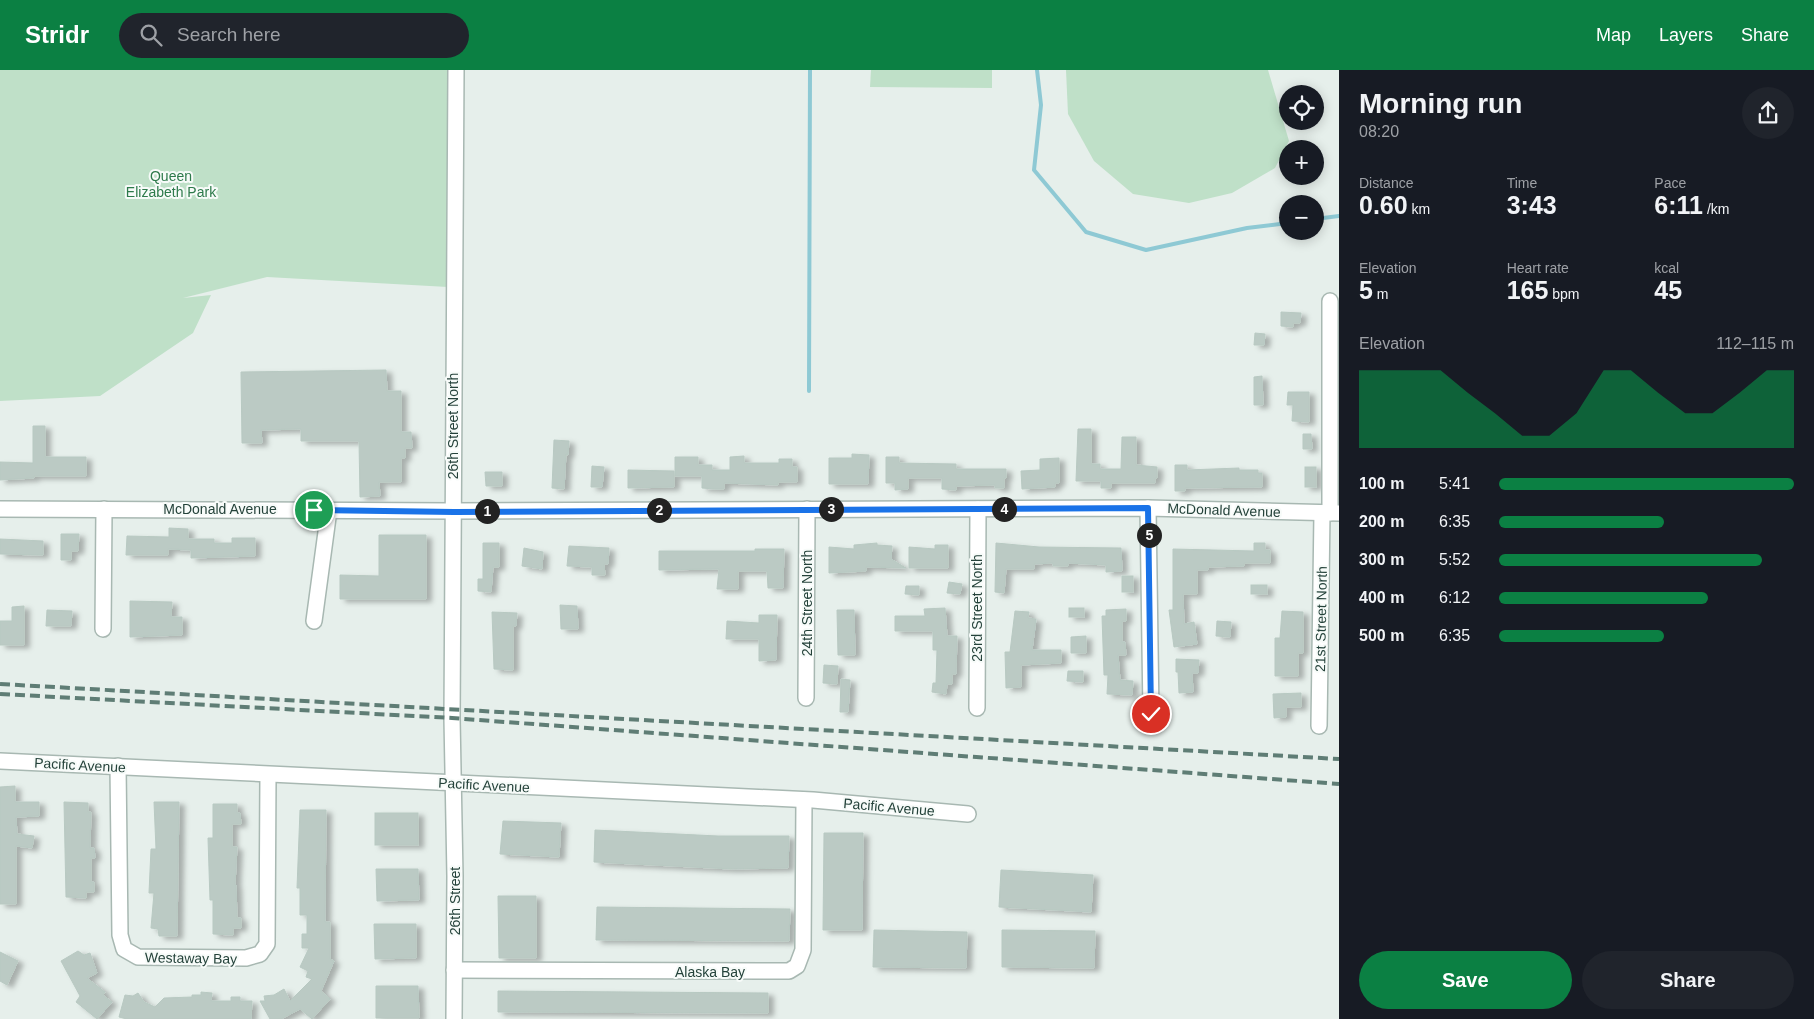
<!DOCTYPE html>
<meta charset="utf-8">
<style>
:root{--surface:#171b24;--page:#20242c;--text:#f1f3f6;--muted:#9ea1a6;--accent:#0b8043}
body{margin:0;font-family:Helvetica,sans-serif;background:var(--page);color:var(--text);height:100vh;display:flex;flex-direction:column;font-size:19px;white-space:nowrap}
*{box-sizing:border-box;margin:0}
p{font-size:16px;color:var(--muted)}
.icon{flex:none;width:28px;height:28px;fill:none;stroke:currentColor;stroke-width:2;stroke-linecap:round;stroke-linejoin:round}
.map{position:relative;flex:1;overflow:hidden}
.side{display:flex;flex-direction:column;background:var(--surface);width:475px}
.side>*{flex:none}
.tools{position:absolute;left:1279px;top:15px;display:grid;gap:10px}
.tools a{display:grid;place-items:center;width:45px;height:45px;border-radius:50%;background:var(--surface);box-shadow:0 2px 12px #0003;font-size:25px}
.pin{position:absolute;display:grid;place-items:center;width:42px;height:42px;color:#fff;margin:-21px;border:2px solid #fff;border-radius:50%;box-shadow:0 1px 5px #0007}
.km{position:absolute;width:25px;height:25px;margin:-12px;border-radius:50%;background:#222;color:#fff;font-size:14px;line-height:25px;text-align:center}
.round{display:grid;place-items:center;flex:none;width:52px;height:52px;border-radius:26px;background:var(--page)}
.overview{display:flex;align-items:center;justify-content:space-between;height:85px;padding:0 20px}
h1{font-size:28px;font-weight:600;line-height:38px}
.stats{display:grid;grid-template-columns:repeat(3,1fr);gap:8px;height:85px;padding:5px 20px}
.stats div{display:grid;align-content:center}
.stats b{font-size:25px;font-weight:600}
.stats small{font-size:14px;font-weight:400}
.stats p{font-size:14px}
.chart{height:140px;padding:10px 20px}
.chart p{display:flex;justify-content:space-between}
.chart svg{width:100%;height:90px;margin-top:5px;fill:var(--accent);opacity:.7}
.cta{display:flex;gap:10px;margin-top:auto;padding:10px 20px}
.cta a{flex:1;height:58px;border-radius:30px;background:var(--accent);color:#fff;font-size:20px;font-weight:600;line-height:58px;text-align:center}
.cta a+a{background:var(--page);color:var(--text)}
ul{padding:0 20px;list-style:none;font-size:16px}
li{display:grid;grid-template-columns:80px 60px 1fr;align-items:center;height:38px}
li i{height:12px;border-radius:6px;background:var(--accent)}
header{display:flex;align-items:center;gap:30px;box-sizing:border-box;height:70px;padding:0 25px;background:var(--accent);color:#fff}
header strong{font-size:24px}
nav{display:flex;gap:28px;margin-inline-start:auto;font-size:18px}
.search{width:350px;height:45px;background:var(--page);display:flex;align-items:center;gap:12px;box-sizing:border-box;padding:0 18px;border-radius:28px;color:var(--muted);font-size:19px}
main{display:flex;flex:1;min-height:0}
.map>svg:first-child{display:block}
</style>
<header>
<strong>Stridr</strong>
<div class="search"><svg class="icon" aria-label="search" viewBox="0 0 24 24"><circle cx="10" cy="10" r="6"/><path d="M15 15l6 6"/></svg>Search here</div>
<nav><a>Map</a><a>Layers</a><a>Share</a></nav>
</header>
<main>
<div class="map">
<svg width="1339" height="949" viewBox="0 0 1339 949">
<defs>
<filter id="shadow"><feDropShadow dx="5.5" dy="3" stdDeviation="2.5" flood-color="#0004"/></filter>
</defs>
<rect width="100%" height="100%" fill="#e6efeb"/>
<g fill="#bfe0c8">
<polygon points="0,0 450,0 448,217 267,207 183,228 211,225 193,263 100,326 0,331"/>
<polygon points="871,0 992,0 992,18 870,17"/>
<polygon points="1066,0 1268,0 1289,71 1275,98 1232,123 1189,133 1133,124 1094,91 1068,44"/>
</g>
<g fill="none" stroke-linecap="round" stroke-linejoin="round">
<g stroke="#8ec9d4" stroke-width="4">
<polyline points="1037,0 1041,35 1034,100 1086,162 1146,180 1247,158 1288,153"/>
<polyline points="1315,149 1339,146"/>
<polyline points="809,321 810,0"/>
</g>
</g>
<g fill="#bbcac4" stroke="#b8c9c2" filter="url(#shadow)">
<polygon points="1281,242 1301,243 1300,253 1293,253 1293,257 1281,256"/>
<polygon points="1255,263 1265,264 1264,275 1254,275"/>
<polygon points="386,300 387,321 401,321 401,362 411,362 412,378 405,378 405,388 401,388 401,412 379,412 380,426 360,427 359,371 301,371 301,359 261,360 262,373 242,373 241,302"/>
<polygon points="1262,306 1263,335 1254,335 1254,307"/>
<polygon points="1288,322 1309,322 1309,352 1292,351 1293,335 1287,335"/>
<polygon points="33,356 45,356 45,387 86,387 86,406 34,406 34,408 0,410 0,392 33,393"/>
<polygon points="1078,359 1091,359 1091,394 1100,394 1100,399 1121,399 1122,367 1136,367 1136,395 1157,397 1157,408 1155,408 1155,413 1111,413 1111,418 1101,418 1101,411 1076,411"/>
<polygon points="1303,364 1311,364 1312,379 1303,379"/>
<polygon points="554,370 569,371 568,385 566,384 564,419 552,418"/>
<polygon points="852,384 869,385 868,414 829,414 829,388 852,388"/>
<polygon points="744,386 744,393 779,393 779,389 792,389 792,397 797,397 797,412 778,412 778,415 724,413 724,419 714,419 702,418 702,406 675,406 675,387 698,387 698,395 712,395 712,400 730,400 730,387"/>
<polygon points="886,387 899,387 899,393 956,394 956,399 1006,399 1006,408 1004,408 1004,418 995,418 995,415 956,416 956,420 942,419 942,408 908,408 908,419 895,420 895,413 886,413"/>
<polygon points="1059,388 1059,413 1055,413 1055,417 1022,419 1021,401 1040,400 1040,389"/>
<polygon points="1175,395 1187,395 1187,400 1239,398 1239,400 1258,400 1258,403 1262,403 1262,417 1185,418 1185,421 1175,421"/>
<polygon points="592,396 604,397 602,417 591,417"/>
<rect x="1305" y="397" width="11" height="20"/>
<polygon points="628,400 674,401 674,417 628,418"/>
<polygon points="485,402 502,402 502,416 486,416"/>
<polygon points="169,458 188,459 188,469 214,469 214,473 232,473 232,468 255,468 255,486 191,488 191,480 168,479 168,485 126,485 127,466 169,467"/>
<polygon points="61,464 79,464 78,481 71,481 71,490 61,490"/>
<polygon points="379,465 426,465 426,529 340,529 340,505 379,506"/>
<polygon points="0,469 43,471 43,485 0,484"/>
<polygon points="483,473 499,473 499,497 493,497 491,522 478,521 478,509 483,509"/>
<polygon points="877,473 877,475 892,476 891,489 906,498 866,497 866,501 829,503 829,477 854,479 854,475"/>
<polygon points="996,473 1039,477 1121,478 1122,501 1106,502 1106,495 1068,493 1068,496 1053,496 1053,493 1034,494 1034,499 1006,499 1004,523 995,522"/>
<polygon points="1254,473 1265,473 1265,480 1270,480 1270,493 1244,493 1244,496 1208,497 1208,500 1197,500 1197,524 1183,524 1184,554 1194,552 1197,574 1174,577 1169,540 1173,540 1173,479 1254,481"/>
<polygon points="935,475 948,475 948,498 909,498 909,477 935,479"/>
<polygon points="569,476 609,478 608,494 604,494 605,505 592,505 592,497 567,496"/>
<polygon points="524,478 543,482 542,499 522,496"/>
<polygon points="755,479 784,479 783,518 768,518 767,501 738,501 738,519 717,519 719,499 659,500 659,481 755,481"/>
<rect x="1122" y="506" width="11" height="16"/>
<polygon points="949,512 962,514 960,524 947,523"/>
<rect x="1251" y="515" width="16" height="9"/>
<polygon points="906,516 919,516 919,525 905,524"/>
<polygon points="130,531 172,532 171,547 182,547 182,565 130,567"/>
<polygon points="560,535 577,536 578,559 561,559"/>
<polygon points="24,536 24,575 0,575 0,551 12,551 12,537"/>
<polygon points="945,538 947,566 957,566 956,604 952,604 952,614 947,614 946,624 932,622 933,613 936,613 937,580 933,580 933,561 895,561 895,546 925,546 924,539"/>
<rect x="1069" y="538" width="15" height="9"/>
<polygon points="1126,539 1126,551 1122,551 1122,572 1125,572 1126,585 1118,585 1120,610 1133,611 1132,625 1107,624 1108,605 1104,605 1102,546 1106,546 1106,540"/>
<polygon points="47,540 72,541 71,556 46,556"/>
<polygon points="837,540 854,540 855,585 838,585"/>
<polygon points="1015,541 1029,542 1028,548 1036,549 1032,580 1061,580 1061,593 1021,595 1021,617 1006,618 1005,582 1010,582"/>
<polygon points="1282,541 1303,542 1303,583 1298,583 1298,606 1275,606 1275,568 1280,568"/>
<polygon points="492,542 517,543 516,556 513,556 513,600 494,599"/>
<polygon points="759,545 777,545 776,590 759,591 759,569 726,569 727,551 759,553"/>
<polygon points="1217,551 1231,552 1230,567 1216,566"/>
<polygon points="1086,566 1086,583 1071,583 1071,567"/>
<polygon points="1176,589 1199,590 1198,603 1192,603 1193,622 1179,623 1178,602 1176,602"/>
<polygon points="824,595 838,596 837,614 823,613"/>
<polygon points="1068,601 1083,601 1083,612 1067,611"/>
<polygon points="841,609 850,610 848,642 840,642"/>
<polygon points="1301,623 1301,637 1286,637 1286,647 1274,648 1273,624"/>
<polygon points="15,716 15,732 39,732 39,746 16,747 17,764 34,766 32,778 16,776 16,834 0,834 0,717"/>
<polygon points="64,732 88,733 88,742 91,742 90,778 94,778 95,788 91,788 91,812 94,812 94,822 86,822 86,828 66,827"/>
<polygon points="154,732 179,732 177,866 159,866 158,859 151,858 154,823 149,823 151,779 156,779"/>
<polygon points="213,734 237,734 237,743 240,743 241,754 232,754 232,777 237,777 235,815 236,815 237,848 241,848 241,858 233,858 233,865 213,864 213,830 210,830 208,768 213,768"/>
<polygon points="300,740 326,740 325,852 330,852 330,889 334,891 321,921 330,929 312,949 300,939 281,949 270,949 260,931 265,931 264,926 274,925 284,919 290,931 312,909 306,907 308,901 300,897 309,878 302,878 302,864 307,864 307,845 300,845 300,818 297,818"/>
<rect x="375" y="743" width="43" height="32"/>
<polygon points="503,751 561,753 559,787 500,784"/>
<polygon points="595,760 718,766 789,766 788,798 732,799 594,792"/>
<polygon points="824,763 863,763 862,860 823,860"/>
<polygon points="376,799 418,799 419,830 377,831"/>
<polygon points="1001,800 1093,805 1091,842 999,837"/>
<polygon points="498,826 536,826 536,888 499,888"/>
<polygon points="597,837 790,839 789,871 596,870"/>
<polygon points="374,854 416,854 416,888 375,889"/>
<polygon points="874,860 967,862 966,898 873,897"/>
<polygon points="1002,860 1095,861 1094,898 1002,897"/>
<polygon points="78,881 84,885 90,883 97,903 87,908 105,922 103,925 112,932 97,949 76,932 80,926 61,891"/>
<polygon points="0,882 18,891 7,915 0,911"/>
<polygon points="376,916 418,916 419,948 376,948"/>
<polygon points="498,921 768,923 768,943 498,942"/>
<polygon points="201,922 212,923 211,931 231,931 231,927 240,927 240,931 252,931 251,949 127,949 119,947 125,925 133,926 138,923 144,932 155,937 164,928 192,927 192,925 201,925"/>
</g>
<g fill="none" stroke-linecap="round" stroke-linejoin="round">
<g stroke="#a8b8b2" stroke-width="18">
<g id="minor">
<polyline points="1330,231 1330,443"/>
<polyline points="1148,438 1151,644"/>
<polyline points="0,439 453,441 1148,438 1339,443"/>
<polyline points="314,551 329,440"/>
<polyline points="103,559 104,439"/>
<polyline points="806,628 807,439"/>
<polyline points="977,638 978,439"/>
<polyline points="1319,656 1322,443"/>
<polyline points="0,691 813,730 968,744"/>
<polyline points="118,696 120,865 124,879 138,887 246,888 260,884 267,874 268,705"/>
<polyline points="454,900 789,901 797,896 803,880 804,730"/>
<polyline points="454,949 455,806 452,648 456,0"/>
</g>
</g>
<use href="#minor" stroke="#fff" stroke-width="15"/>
<g stroke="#5f7d75" stroke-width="4" stroke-dasharray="10 5" stroke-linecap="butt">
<polyline points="0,614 1339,689"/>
<polyline points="0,624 452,648 1339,714"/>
</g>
</g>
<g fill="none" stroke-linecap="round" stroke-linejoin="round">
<g stroke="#fff" stroke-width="10">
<polyline id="route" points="314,440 454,442 1148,438 1151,644"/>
</g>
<use href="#route" stroke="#1a73e8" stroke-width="6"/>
</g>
<g text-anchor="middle" stroke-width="4" stroke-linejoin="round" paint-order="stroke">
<g font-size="14" fill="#2d7a4b" stroke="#f7fbf9">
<text x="171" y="111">Queen<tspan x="171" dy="16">Elizabeth Park</tspan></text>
</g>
<g font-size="14" fill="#24423a" stroke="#f7fbf9">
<text transform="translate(453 356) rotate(-90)" y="5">26th Street North</text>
<text x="220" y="444">McDonald Avenue</text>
<text transform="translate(1224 440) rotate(2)" y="5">McDonald Avenue</text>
<text transform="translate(807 533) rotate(-90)" y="5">24th Street North</text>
<text transform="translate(977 538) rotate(-90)" y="5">23rd Street North</text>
<text transform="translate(1321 549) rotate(-89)" y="5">21st Street North</text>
<text transform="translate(80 695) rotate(3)" y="5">Pacific Avenue</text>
<text transform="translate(484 715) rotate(3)" y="5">Pacific Avenue</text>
<text transform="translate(889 737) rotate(5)" y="5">Pacific Avenue</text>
<text transform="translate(455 831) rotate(-90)" y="5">26th Street</text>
<text transform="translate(191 888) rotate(1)" y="5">Westaway Bay</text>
<text x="710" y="907">Alaska Bay</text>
</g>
</g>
</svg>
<div class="tools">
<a><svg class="icon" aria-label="locate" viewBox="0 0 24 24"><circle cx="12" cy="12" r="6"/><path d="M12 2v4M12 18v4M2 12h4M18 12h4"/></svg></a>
<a>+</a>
<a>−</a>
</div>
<div class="pin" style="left:314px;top:440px;background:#1e9e55"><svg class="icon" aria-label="arrive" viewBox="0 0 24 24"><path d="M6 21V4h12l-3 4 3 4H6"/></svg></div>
<div class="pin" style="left:1151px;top:644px;background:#d93025"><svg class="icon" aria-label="check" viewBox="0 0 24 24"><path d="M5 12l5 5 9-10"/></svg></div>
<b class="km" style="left:487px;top:441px">1</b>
<b class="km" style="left:659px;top:440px">2</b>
<b class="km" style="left:831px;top:439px">3</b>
<b class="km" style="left:1004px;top:439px">4</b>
<b class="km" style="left:1149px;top:465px">5</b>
</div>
<section class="side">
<div class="overview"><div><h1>Morning run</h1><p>08:20</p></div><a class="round"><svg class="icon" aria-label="share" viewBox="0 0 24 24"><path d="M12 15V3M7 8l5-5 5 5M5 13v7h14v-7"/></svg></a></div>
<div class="stats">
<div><p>Distance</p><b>0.60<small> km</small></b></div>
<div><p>Time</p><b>3:43</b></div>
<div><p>Pace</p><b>6:11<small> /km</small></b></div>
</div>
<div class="stats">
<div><p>Elevation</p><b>5<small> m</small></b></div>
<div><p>Heart rate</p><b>165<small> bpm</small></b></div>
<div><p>kcal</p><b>45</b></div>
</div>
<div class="chart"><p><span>Elevation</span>112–115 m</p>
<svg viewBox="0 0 160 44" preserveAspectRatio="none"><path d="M0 44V6L10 6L20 6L30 6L40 17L50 27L60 38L70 38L80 27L90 6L100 6L110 17L120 27L130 27L140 17L150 6L160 6V44z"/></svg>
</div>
<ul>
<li><b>100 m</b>5:41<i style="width:100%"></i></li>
<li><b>200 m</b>6:35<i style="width:56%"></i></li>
<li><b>300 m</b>5:52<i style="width:89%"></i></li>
<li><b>400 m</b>6:12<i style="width:71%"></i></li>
<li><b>500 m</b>6:35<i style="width:56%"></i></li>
</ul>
<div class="cta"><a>Save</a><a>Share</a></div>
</section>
</main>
